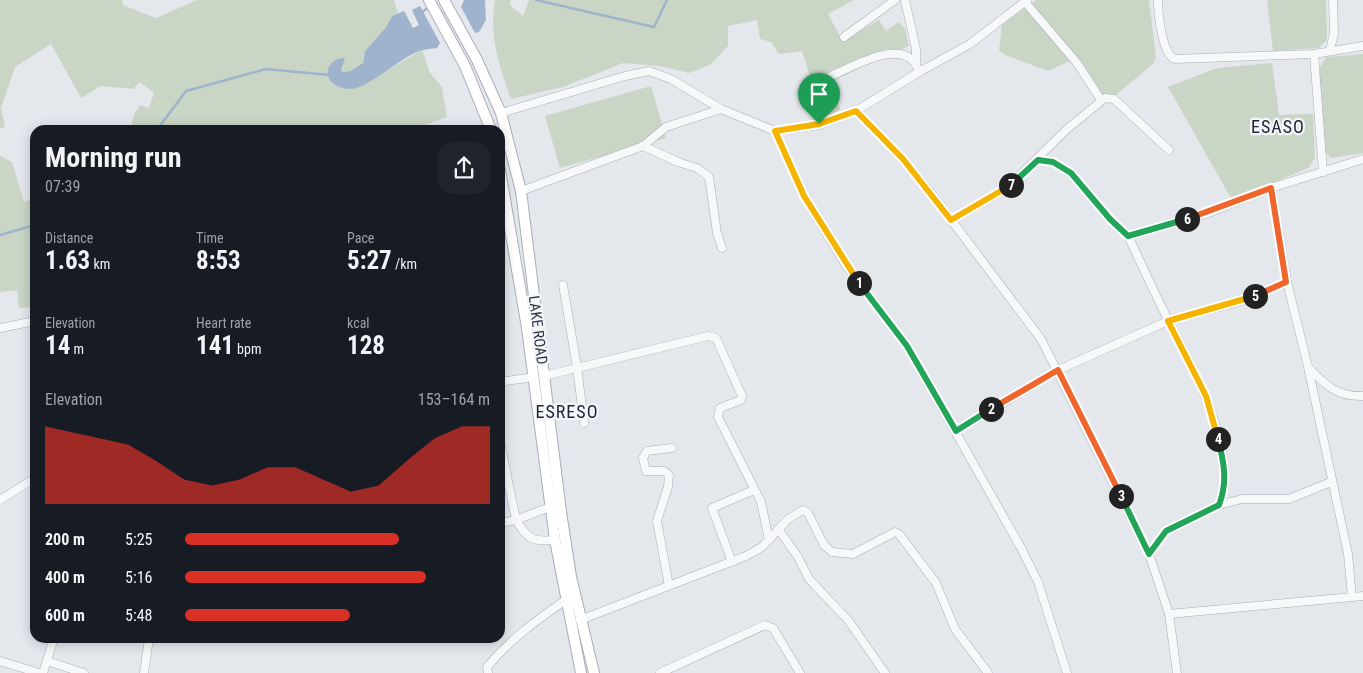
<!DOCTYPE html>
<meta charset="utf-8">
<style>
:root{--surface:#171b24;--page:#20242c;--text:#f1f3f6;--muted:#9ea1a6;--accent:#d93025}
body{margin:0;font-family:"Roboto Condensed",sans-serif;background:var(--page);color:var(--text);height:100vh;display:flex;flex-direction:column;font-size:19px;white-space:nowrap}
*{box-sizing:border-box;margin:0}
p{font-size:16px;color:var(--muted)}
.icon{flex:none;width:28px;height:28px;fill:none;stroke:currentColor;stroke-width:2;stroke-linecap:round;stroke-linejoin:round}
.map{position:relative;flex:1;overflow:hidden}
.sheet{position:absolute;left:30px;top:125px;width:475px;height:518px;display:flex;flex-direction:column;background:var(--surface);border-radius:15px;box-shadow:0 2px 12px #0003}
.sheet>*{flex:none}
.pin{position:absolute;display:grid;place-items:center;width:42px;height:42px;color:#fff;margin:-51px -21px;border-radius:50% 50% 50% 0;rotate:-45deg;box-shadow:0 0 5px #0007}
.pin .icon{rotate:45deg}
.km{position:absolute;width:25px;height:25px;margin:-12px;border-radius:50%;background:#222;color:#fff;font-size:14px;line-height:25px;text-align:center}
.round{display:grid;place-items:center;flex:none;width:52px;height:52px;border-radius:15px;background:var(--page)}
.overview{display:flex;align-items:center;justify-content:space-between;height:85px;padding:0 15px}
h1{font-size:28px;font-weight:700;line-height:38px}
.metrics{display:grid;grid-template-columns:repeat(3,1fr);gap:8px;height:85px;padding:5px 15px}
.metrics div{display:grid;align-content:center}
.metrics b{font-size:25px;font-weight:700}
.metrics small{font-size:14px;font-weight:400}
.metrics p{font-size:14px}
.chart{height:140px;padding:10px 15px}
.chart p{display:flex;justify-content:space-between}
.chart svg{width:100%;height:90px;margin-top:5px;fill:var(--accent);opacity:.7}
ul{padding:0 15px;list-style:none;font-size:16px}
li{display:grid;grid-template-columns:80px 60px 1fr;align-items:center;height:38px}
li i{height:12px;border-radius:6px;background:var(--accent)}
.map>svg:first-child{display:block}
</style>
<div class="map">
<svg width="1363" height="673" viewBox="0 0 1363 673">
<rect width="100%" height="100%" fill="#e4e7ec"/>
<g fill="#c9d6c5">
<polygon points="0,0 122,0 123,5 156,18 197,0 394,0 398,13 392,16 387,26 365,51 363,63 350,71 343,72 341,69 344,65 327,76 374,78 422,50 430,73 442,87 447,117 411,130 365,130 364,127 357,130 130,130 135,112 140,105 149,108 154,93 140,82 133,89 101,86 81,98 51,44 15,67 1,108 5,127 0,129"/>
<path d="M495,0H511L510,5L523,16L529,0H854L828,14L842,40L855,34L879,20L886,31L899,22L905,29L909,46L900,50L885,49L860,68L829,83L841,110L823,117L802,51L779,54L771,42L760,39L757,20L728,26V46L710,65L689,73L661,66L623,63L563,87L511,99C499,65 489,37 495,0Z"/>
<polygon points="1036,0 1149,0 1156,57 1153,64 1111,99 1102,97 1078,57 1048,71 1005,55 999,50 1002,25"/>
<polygon points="1267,0 1326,0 1327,40 1319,48 1273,51"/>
<polygon points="1363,54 1363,153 1331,158 1325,152 1317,81 1319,69 1326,57"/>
<polygon points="1272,63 1279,115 1313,114 1315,158 1308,168 1232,200 1168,87 1217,68"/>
<polygon points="651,86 666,138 560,168 545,116"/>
<polygon points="0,156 12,162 24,202 35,198 35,307 19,308 17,290 0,292"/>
</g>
<g fill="#9fb4cc">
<polygon points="464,0 485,0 486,20 479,32 475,33 461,7"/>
<path d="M420,6L440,43L437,48C428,49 419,50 411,55C397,62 365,89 351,89C322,89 320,59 345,58L341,70L343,72L350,71L363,63L365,51L387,26L392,16L404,11L413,28L419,25L412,10Z"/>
</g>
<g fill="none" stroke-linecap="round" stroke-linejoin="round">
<g stroke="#9fb4cc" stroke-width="2.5">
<polyline points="536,0 654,27 667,0"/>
<polyline points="421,13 430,6"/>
<polyline points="157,130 186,91 266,69 329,75"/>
<polyline points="0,235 35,225"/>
</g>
<g stroke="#a9aeb7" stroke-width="9">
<g id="minor">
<polyline points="905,0 916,49 916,62"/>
<path d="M1158,0C1158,13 1162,55 1175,59L1314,54L1363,46"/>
<polyline points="1025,2 1077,63 1101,100"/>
<polyline points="844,37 895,0"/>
<polyline points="1330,50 1334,33 1333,0"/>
<polyline points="1314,54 1323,172"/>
<polyline points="856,111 903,159 927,188 1041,339 1149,554 1169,614 1177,673"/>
<polyline points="501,113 625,76 649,71 671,79 721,109 775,131 819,125 856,111 919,72 970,44 1027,0"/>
<path d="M819,125L813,91L819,82C843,72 907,30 919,72"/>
<polyline points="775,131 804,196 845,264 907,346 1021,548 1038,582 1067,673"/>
<polyline points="643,146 678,162 697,168 709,177 717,233 722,248"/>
<polyline points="1038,160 1053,162 1071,173 1110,219 1128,236 1206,214 1271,188 1363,159"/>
<polyline points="1271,188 1287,282 1308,367 1348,554 1352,597"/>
<polyline points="521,191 643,146 666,127 721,109"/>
<polyline points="951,220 1007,188 1066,130 1105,98 1114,99 1169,150"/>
<path d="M1128,236C1142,265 1155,294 1169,322C1193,370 1240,450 1219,505L1166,531L1149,554"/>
<polyline points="563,285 577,367 584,423"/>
<polyline points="0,328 35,321"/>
<path d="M1308,367C1325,385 1337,397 1363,396"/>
<polyline points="544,376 708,336 716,338 742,396 741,400 720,408 718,417 761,502 769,540"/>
<polyline points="500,382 534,377"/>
<polyline points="956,431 1058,370 1168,321 1242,301 1287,282"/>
<polyline points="500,442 516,520 550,507"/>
<polyline points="0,500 35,478"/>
<polyline points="1219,505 1242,499 1289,499 1331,482"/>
<path d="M500,523L516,520C528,539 531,542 555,540"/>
<polyline points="778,529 798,557 809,579 848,620 885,673"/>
<polyline points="732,562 712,508 754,490"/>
<polyline points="669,586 657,521 668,487 669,475 664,471 646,471 643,458 647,451 672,448"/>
<polyline points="1169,614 1363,596"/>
<polyline points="580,620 746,556 762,547 788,519 803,510 808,513 824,545 832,552 853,554 895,532 899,534 936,583 955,629 988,673"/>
<polyline points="0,661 39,673"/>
<polyline points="47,661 84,673"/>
<polyline points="43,673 54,638"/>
<polyline points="144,673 149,638"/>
<path d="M488,673L487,667C510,639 537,620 567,599"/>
<polyline points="660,673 765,625 773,628 800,673"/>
</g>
</g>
<g stroke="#a9aeb7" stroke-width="12">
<g id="secondary">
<polyline points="429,0 465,66 491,130"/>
<polyline points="444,0 477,60 501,113 521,191 561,512 571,577 594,673"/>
<polyline points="500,170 527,328 555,540 581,673"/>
</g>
</g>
<use href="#minor" stroke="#f7f8fa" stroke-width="8"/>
<use href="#secondary" stroke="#fff" stroke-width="10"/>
</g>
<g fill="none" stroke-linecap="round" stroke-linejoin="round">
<g stroke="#fff" stroke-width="10">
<polyline id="split-1" points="819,124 775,131 804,196 859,283"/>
</g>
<g stroke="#fff" stroke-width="10">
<polyline id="split-2" points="859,283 907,346 956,431 991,409"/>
</g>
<g stroke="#fff" stroke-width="10">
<polyline id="split-3" points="991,409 1058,370 1121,496"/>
</g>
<g stroke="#fff" stroke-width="10">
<path id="split-4" d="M1121,496L1149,554L1166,531L1219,505C1228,482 1224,462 1218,439"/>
</g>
<g stroke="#fff" stroke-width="10">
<polyline id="split-5" points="1218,439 1206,396 1168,321 1255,296"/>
</g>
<g stroke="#fff" stroke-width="10">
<polyline id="split-6" points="1187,219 1271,188 1286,282 1255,296"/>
</g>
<g stroke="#fff" stroke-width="10">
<polyline id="split-7" points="1011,185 1038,160 1053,162 1071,173 1110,219 1128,236 1187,219"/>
</g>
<g stroke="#fff" stroke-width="10">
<polyline id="split-8" points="819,124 856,111 903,159 951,220 1011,185"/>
</g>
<use href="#split-1" stroke="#f5b400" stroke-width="6"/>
<use href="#split-2" stroke="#22a559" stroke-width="6"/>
<use href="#split-3" stroke="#f0652b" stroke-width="6"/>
<use href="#split-4" stroke="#22a559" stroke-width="6"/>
<use href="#split-5" stroke="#f5b400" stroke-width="6"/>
<use href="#split-6" stroke="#f0652b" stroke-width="6"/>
<use href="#split-7" stroke="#22a559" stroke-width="6"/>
<use href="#split-8" stroke="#f5b400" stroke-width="6"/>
</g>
<g text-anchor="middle" stroke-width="4.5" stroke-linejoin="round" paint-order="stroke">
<g font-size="15" fill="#2b3445" stroke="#f4f6f9">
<text transform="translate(538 330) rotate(83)" y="5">LAKE ROAD</text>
</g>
<g font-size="18" letter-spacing="1" fill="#1d2536" stroke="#f4f6f9">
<text x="1278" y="133">ESASO</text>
<text x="567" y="418">ESRESO</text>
</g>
</g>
</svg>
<div class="pin" style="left:819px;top:124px;background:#1e9e55"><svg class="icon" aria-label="arrive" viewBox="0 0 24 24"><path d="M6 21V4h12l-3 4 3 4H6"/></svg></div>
<b class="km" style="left:859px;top:283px">1</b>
<b class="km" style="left:991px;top:409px">2</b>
<b class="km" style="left:1121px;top:496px">3</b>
<b class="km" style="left:1218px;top:439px">4</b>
<b class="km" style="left:1255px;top:296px">5</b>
<b class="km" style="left:1187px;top:219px">6</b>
<b class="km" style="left:1011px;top:185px">7</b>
<section class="sheet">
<div class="overview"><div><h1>Morning run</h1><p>07:39</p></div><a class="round"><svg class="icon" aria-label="share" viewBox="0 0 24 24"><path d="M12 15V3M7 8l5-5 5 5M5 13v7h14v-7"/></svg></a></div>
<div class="metrics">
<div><p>Distance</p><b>1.63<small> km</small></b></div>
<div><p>Time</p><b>8:53</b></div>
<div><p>Pace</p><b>5:27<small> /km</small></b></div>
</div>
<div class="metrics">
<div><p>Elevation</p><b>14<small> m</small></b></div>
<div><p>Heart rate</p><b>141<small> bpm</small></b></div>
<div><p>kcal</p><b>128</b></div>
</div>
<div class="chart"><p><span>Elevation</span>153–164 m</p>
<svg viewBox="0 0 160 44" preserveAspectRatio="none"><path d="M0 44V6L10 9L20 12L30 15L40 23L50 32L60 35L70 32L80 26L90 26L100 32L110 38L120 35L130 23L140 12L150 6L160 6V44z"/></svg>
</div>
<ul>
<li><b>200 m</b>5:25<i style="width:70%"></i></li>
<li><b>400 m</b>5:16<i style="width:79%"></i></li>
<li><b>600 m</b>5:48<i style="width:54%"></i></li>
</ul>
</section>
</div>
